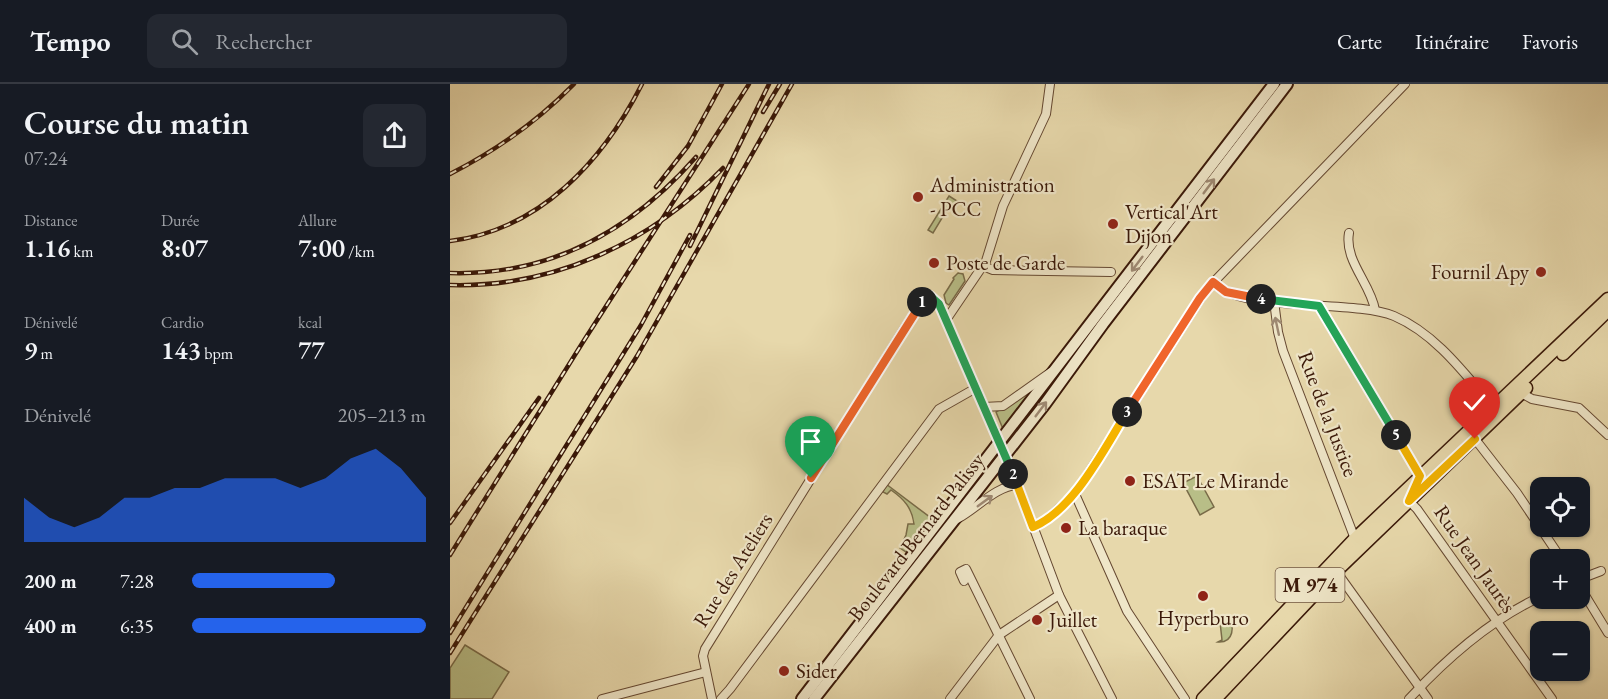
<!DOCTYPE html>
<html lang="fr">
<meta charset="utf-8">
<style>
:root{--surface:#171b24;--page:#242831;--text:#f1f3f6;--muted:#9ea1a6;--line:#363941;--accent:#2563eb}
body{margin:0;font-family:"EB Garamond",serif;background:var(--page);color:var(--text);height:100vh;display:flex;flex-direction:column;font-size:22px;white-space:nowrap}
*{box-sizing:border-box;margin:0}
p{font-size:20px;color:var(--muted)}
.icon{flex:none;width:33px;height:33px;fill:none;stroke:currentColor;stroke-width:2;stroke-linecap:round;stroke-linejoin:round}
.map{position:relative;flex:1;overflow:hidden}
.side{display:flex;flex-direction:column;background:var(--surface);width:450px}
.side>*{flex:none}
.controls{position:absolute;left:1080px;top:393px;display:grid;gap:12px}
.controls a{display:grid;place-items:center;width:60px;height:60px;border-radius:12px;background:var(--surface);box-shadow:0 2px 4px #0004;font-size:30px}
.pin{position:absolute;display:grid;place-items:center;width:51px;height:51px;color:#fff;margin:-62px -26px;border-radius:50% 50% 50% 0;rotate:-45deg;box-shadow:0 0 6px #0007}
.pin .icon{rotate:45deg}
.km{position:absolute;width:30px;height:30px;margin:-15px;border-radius:50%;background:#222;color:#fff;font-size:16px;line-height:30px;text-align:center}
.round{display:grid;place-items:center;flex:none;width:63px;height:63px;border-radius:12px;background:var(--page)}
.headline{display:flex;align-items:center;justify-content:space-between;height:102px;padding:0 24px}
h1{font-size:33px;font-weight:600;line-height:45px}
.stats{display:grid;grid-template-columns:repeat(3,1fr);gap:9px;height:102px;padding:6px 24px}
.stats div{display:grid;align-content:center}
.stats b{font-size:26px;font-weight:600}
.stats small{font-size:16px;font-weight:400}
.stats p{font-size:16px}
.chart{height:168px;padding:12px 24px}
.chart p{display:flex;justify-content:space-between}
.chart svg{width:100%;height:108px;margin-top:6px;fill:var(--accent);opacity:.7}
ul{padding:0 24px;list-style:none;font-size:20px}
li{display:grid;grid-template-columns:96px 72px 1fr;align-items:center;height:45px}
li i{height:15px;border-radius:8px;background:var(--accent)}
header{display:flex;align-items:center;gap:36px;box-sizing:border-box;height:84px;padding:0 30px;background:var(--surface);border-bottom:2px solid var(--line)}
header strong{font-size:28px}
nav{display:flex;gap:33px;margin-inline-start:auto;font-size:21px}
.search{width:420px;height:54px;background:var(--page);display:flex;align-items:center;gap:15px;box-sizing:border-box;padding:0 21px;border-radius:12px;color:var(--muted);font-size:22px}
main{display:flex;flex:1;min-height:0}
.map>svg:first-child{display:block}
</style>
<header>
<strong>Tempo</strong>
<div class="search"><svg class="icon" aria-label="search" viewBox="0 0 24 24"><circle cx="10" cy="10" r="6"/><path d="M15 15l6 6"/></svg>Rechercher</div>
<nav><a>Carte</a><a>Itinéraire</a><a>Favoris</a></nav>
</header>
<main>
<section class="side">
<div class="headline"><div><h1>Course du matin</h1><p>07:24</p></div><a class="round"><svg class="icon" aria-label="share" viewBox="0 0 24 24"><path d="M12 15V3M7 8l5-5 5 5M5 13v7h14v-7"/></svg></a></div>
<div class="stats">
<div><p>Distance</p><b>1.16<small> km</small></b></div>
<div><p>Durée</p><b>8:07</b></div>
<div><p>Allure</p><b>7:00<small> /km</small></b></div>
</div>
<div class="stats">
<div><p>Dénivelé</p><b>9<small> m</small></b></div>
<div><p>Cardio</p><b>143<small> bpm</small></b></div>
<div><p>kcal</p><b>77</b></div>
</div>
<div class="chart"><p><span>Dénivelé</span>205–213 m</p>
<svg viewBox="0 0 160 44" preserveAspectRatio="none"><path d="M0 44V26L10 34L20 38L30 34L40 26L50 26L60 22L70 22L80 18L90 18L100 18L110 22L120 18L130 10L140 6L150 14L160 26V44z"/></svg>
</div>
<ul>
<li><b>200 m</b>7:28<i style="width:61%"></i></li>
<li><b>400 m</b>6:35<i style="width:100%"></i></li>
</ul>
</section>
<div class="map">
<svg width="1158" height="615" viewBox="0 0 1158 615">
<rect width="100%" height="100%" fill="#e7d8ab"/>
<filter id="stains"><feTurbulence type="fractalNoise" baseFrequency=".00333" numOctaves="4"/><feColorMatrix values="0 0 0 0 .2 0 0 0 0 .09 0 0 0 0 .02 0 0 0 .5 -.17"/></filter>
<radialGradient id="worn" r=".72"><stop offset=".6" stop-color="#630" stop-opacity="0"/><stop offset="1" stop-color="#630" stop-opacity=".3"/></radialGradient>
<g fill="#b8be87" stroke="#796b48" stroke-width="1.5">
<polygon points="499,112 507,117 502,126 498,124 483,149 478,146"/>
<polygon points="508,189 513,190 515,197 499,221 496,219 494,211 504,195 503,194"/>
<polygon points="585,304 553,345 546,328"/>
<polygon points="747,392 764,423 750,431 733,399"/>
<path d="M436,400L481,434L456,468L450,464L456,451L458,440H464C462,424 454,415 441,406L437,410L433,408Z"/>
<path d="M778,531C785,542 784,559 768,558L772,556L770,538L779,534Z"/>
<polygon points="15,561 59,588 42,615 0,615 0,584"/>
</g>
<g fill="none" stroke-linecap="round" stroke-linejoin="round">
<g stroke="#654831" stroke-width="10">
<g id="minor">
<path d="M899,149C894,177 921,200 925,226"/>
<polyline points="533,182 543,186 661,188"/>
<path d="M763,198C789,229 903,215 944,232C986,250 1015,290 1044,324"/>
<polyline points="824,217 828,248 833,267 905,455"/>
<polyline points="869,223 970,392"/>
<polyline points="496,236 536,177 553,122 596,30 600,0"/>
<polyline points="1071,309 1082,315 1129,324 1158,351"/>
<polyline points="534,323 553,322 601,288"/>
<polyline points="1025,355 1067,409 1112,476"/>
<polyline points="625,410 677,527 735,615"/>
<polyline points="959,417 967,425 1102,615"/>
<path d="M507,435C526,425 546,402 567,401"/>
<polyline points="583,443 596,436 625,410 756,206 955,0"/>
<polyline points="886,487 978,615"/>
<polyline points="1130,495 1151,487"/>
<polyline points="514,497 510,488 516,485 580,615"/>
<polyline points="1130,503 1158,549"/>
<polyline points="152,615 256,588"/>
<polyline points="262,615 253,572 255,565 454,245 473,216 480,212 489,220 560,381 609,511 662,615"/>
<polyline points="271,615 280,605 489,325 526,304"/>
<polyline points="500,615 549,551 609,511"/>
<path d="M959,615C996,575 1040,536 1090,513"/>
</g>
</g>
<g stroke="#3a1808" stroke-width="14">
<g id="secondary">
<polyline points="352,615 824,0"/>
<polyline points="364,615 595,320 653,240 837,0"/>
</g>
</g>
<g stroke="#3a1808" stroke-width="15">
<g id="primary">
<polyline points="1113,270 1158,226"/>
<polyline points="753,615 905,455 1158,215"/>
<polyline points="765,615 886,487 1076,304"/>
</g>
</g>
<use href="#minor" stroke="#efe6c8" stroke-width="8"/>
<use href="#secondary" stroke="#efe6c8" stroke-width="10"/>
<use href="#primary" stroke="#e7d8ab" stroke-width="12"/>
<g stroke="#3a1808" stroke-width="4.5">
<g id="rail">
<polyline points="313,28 330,0"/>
<path d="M0,90C47,66 87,38 124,0"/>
<polyline points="206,103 238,62 272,0"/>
<path d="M0,157C90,146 153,77 192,0"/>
<polyline points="240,162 319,0"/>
<path d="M0,189C101,192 181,147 246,73"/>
<path d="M0,201C104,204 202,158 273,84"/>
<polyline points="0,439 89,314"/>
<polyline points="0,471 133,258 299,0"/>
<polyline points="0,549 191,241 240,151"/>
<polyline points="0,569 187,272 342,0"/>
</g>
</g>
<use href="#rail" stroke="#efe6c8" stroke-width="2" stroke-dasharray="7" stroke-linecap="butt"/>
</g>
<defs><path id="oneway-shaft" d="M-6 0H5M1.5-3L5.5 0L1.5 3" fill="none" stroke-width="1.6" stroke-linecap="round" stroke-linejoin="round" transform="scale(1.5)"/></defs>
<g stroke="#9e8972">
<use href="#oneway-shaft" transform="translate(759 102) rotate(-53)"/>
<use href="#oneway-shaft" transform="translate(687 180) rotate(127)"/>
<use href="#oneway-shaft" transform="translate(827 242) rotate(-102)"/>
<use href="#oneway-shaft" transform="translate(591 325) rotate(-53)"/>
<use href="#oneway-shaft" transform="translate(535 417) rotate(-36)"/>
</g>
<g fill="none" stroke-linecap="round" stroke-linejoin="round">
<g stroke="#fff" stroke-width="12">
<polyline id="split-1" points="361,394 472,218"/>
</g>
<g stroke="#fff" stroke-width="12">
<polyline id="split-2" points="472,218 480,212 489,220 563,390"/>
</g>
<g stroke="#fff" stroke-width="12">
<path id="split-3" d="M563,390L583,443C624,426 654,365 677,328"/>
</g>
<g stroke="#fff" stroke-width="12">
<polyline id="split-4" points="677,328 750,214 763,198 776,208 811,215"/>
</g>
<g stroke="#fff" stroke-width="12">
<polyline id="split-5" points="811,215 869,222 946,351"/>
</g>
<g stroke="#fff" stroke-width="12">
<polyline id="split-6" points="946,351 970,392 959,417 1025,355"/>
</g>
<use href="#split-1" stroke="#f0652b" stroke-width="8"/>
<use href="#split-2" stroke="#22a559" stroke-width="8"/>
<use href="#split-3" stroke="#f5b400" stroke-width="8"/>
<use href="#split-4" stroke="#f0652b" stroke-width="8"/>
<use href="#split-5" stroke="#22a559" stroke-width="8"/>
<use href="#split-6" stroke="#f5b400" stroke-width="8"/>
</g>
<g fill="#8f2418" stroke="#efe6c8" stroke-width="2">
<circle cx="468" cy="113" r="6"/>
<circle cx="663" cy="140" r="6"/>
<circle cx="484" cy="179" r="6"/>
<circle cx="1091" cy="188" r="6"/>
<circle cx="680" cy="397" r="6"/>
<circle cx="616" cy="444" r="6"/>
<circle cx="753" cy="512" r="6"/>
<circle cx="587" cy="536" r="6"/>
<circle cx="334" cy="587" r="6"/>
</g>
<g text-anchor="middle" stroke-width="4.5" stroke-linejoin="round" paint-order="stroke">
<rect fill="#efe6c8" stroke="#705642" stroke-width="1.5" x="825.5" y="484" width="69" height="34" rx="4.5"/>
<g font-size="20" font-weight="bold" fill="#3a1808">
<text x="860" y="508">M 974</text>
</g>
<g font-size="21" fill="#3a1808" stroke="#efe6c8" text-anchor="start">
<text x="480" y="108">Administration<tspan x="480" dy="24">- PCC</tspan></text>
<text x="675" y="135">Vertical'Art<tspan x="675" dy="24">Dijon</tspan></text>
<text x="496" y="186">Poste de Garde</text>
<text x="1079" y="195" text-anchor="end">Fournil Apy</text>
<text x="692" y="404">ESAT Le Mirande</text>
<text x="628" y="451">La baraque</text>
<text x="753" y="541" text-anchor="middle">Hyperburo</text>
<text x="599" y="543">Juillet</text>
<text x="346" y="594">Sider</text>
</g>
<g font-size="21" fill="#3a1808" stroke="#efe6c8">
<text transform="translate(878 330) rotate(69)" y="7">Rue de la Justice</text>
<text transform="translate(466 453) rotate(-52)" y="7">Boulevard Bernard Palissy</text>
<text transform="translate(1025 475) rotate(55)" y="7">Rue Jean Jaurès</text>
<text transform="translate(283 486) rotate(-58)" y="7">Rue des Ateliers</text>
</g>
</g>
<rect width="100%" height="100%" filter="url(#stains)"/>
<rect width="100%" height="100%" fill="url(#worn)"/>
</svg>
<div class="controls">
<a><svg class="icon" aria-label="locate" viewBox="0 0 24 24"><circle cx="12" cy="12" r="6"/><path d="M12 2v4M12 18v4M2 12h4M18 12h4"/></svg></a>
<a>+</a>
<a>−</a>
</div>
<div class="pin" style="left:361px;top:394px;background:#1e9e55"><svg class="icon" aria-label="arrive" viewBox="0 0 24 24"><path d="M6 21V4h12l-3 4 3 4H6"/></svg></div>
<div class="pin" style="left:1025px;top:355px;background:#d93025"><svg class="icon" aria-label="check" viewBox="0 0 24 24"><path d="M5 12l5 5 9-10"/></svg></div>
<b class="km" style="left:472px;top:218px">1</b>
<b class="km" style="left:563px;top:390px">2</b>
<b class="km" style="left:677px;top:328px">3</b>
<b class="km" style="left:811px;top:215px">4</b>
<b class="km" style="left:946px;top:351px">5</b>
</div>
</main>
